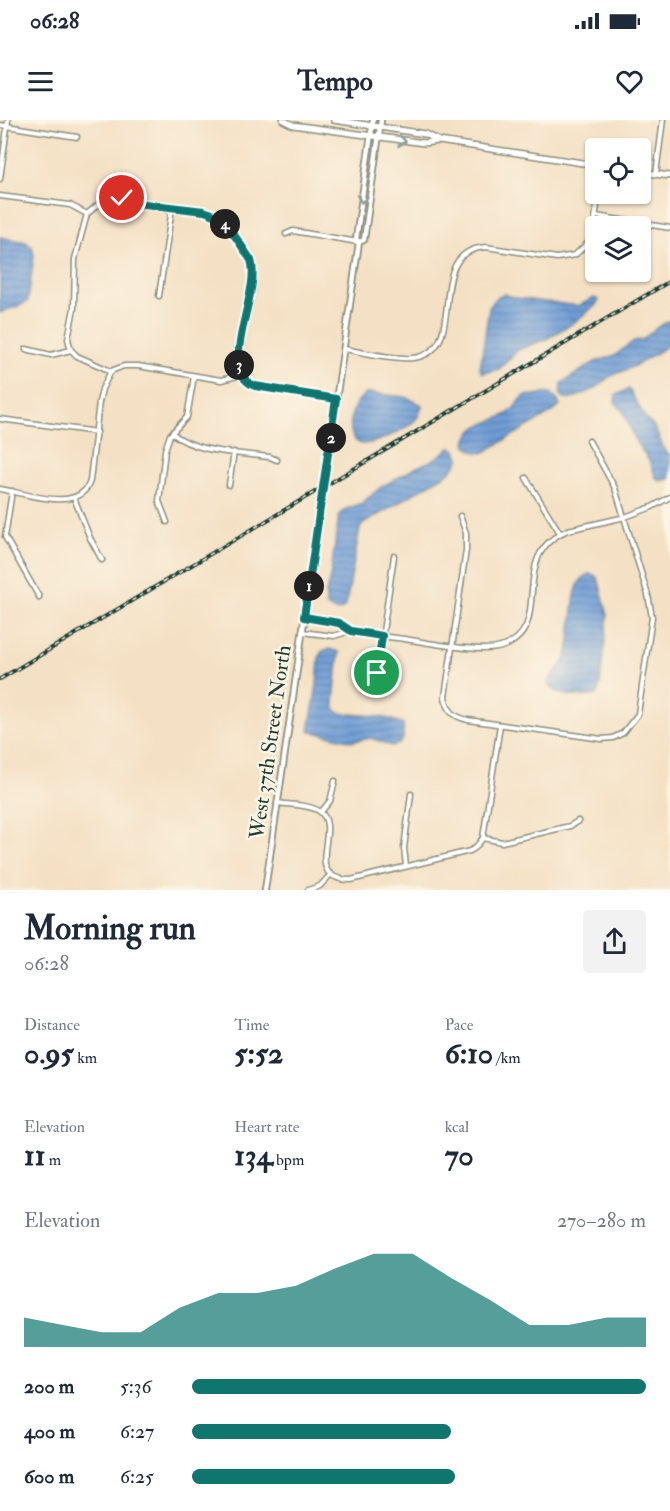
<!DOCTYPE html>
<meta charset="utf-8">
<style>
:root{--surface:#fff;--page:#f2f2f3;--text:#1f2937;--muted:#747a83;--accent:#0f766e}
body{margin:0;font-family:"IM FELL Double Pica",serif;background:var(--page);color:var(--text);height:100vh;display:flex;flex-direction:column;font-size:22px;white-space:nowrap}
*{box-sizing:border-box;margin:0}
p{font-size:20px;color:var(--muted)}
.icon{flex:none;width:33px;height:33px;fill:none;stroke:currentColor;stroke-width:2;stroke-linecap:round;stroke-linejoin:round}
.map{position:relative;height:770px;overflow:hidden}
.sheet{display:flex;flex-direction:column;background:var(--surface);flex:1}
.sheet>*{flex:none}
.tools{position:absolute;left:585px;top:18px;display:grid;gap:12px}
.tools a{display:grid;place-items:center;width:66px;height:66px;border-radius:6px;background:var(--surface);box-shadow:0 2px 4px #0004;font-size:30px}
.pin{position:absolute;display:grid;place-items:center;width:51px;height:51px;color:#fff;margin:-26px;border:3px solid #fff;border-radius:50%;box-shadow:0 2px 6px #0007}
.km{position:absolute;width:30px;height:30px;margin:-15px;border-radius:50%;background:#222;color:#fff;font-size:16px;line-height:30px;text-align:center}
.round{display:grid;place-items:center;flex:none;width:63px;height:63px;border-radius:6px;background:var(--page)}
.headline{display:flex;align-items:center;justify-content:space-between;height:102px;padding:0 24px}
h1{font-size:33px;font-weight:800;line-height:45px}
.metrics{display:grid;grid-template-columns:repeat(3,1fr);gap:9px;height:102px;padding:6px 24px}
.metrics div{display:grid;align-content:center}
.metrics b{font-size:30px;font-weight:800}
.metrics small{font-size:16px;font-weight:400}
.metrics p{font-size:16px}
.chart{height:168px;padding:12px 24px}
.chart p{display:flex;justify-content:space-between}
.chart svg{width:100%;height:108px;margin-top:6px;fill:var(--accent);opacity:.7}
ul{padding:0 24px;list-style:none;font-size:20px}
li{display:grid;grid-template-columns:96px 72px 1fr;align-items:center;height:45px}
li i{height:15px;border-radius:8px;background:var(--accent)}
.status{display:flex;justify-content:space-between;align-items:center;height:42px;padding:0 30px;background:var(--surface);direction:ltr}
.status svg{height:16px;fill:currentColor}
header{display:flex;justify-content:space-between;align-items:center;height:78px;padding:0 24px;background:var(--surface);font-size:27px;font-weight:800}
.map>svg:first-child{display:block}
</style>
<div class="status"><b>06:28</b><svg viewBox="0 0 49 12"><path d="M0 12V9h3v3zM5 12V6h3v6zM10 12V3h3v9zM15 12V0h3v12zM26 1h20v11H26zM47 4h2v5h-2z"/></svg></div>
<header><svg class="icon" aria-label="menu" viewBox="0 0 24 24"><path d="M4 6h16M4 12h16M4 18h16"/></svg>Tempo<svg class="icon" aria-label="heart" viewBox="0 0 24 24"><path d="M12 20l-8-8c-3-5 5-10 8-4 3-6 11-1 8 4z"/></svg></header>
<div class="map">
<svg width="670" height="770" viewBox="0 0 670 770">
<defs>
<pattern id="water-rules" width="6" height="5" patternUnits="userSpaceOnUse" patternTransform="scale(1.5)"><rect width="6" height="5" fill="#6e9cd6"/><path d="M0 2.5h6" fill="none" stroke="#5a80ae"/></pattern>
</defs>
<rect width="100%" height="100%" fill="#fcf5e5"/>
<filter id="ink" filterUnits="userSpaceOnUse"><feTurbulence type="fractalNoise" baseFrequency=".0167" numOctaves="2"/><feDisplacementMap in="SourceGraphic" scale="12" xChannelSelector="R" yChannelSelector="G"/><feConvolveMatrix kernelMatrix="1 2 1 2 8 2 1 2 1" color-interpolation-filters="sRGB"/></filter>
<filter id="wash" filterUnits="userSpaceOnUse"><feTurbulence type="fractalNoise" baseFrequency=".008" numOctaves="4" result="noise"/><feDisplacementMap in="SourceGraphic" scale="24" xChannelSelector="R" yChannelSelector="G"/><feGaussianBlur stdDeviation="1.35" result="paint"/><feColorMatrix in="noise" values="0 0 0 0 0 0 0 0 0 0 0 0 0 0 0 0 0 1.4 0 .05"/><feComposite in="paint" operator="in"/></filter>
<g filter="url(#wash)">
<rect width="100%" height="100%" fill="#f4e0c4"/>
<g fill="url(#water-rules)" stroke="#466c85" stroke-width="1.5">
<path d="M0,117L26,122L32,126L34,135L28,181C21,187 9,188 0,193Z"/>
<polygon points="504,174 516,178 578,186 594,178 599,180 595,186 572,204 546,219 518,230 499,249 482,253 480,249 489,188 496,178"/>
<polygon points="670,200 670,224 637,245 609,257 595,269 569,280 563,277 560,273 562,263 595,242 614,236 634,221 642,220 656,208"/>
<polygon points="629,269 646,299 654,307 665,331 670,336 669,359 660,361 656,358 650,342 636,322 623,291 615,282 616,275"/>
<path d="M368,273L406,277L422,285C421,289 420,295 417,298C409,308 371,328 359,323C347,318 350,295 355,285C358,279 363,276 368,273Z"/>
<path d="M551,273L557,279L560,286L553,292L483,333C474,332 470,331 466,323C472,299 498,304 512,290C517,286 519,280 525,276Z"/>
<polygon points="450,328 455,329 460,339 450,352 363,404 360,408 346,485 341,490 335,491 326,486 326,473 331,452 339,395 344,390 362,383 381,367 415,348 433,340"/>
<path d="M589,454L594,455L598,458L608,495L600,564L597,575C584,578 555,577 548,564C551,555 556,552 562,545C569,536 570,520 571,509C573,495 572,459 589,454Z"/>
<path d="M329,529L339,532L334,582L335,589L339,593C360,595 384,595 403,604V619L399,624L392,626L371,618L353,621L309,611L317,565L319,538L322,531Z"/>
</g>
</g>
<g filter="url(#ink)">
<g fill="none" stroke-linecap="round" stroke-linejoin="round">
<g stroke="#8a8e7c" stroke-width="7">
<g id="minor">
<polyline points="0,5 77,17"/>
<polyline points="656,54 663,0"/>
<polyline points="0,59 8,0"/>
<polyline points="0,76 70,85 87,94"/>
<polyline points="596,96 670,108"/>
<polyline points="286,114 293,111 358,122"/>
<polyline points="159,176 172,88"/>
<polyline points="26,229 51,235 71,230"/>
<path d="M344,229C361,232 397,240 413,238C473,231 420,132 486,127L557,138L575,135L589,122L593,110L599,74"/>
<path d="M111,251L77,236L71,230L68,219L74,188L75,139L87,94L101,82L116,77L136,83L215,94L222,100L251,140C264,176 230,217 241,255"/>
<polyline points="111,251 124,246 138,246 221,260 241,255 245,260 255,266 336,279"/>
<polyline points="0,299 97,312"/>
<path d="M172,313C195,333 240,333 270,337L277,340"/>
<polyline points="526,358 560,413"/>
<polyline points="229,365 234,332"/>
<path d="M0,369C25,373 80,394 90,361L99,282L102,269L111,251"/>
<polyline points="12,371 5,417 39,477"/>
<polyline points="74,378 90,418 102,440"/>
<path d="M460,396L466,413V430L445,577C448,591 454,597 468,600L602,619L613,618L623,613L638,594L652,497L648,475L615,368L589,321"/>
<polyline points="167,402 159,381 165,330 170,315 187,297 194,256"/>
<path d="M305,497C316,499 331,499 340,504C344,506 348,510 352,511C366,515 383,516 397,518C422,521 479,534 501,527C558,509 504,436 568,410L625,397L652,387L670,377"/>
<polyline points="302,512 334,516 350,511"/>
<polyline points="377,553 394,436"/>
<path d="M277,683C289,685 308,684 319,691C344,707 299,759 351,760L470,731L475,728L483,718L502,722L570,706L578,701"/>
<polyline points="321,692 330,681 335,661"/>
<polyline points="483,718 500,605"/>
<polyline points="406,746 404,728 411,674"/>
<polyline points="308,770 320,766 331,754"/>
</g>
</g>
<g stroke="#8a8e7c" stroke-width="8">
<g id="tertiary">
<polyline points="359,122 364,120 381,0"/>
<polyline points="265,770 359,122 356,119 373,0"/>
</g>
</g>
<g stroke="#8a8e7c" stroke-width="8">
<g id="secondary">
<polyline points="283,0 293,5 424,23 438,21"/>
<polyline points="334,0 425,14 439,21 596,45"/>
<polyline points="640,52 670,56"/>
</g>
</g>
<use href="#minor" stroke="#fff" stroke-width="4"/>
<use href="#tertiary" stroke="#fff" stroke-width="4.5"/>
<use href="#secondary" stroke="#fff" stroke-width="5"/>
<g stroke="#1f3d34" stroke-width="4">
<polyline id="rail" points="0,559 670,161"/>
</g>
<use href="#rail" stroke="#fcf5e5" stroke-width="1.5" stroke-dasharray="4.5" stroke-linecap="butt"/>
</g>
<defs><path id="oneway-chevron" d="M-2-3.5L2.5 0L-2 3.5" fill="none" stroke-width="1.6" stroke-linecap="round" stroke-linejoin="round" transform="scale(1.5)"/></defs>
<g stroke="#8f9e9a">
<use href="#oneway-chevron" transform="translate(402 21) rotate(7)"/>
<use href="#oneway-chevron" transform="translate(362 79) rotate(98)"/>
</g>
</g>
<g fill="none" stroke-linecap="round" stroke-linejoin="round" filter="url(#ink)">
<g stroke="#fff" stroke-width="12">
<path id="route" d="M122,78L136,83L204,91C227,97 238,122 251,140C262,172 215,251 255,266L336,279L304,497L339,503L351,511L382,516L377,553"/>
</g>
<use href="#route" stroke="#0f766e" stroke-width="8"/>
</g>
<g text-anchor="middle" stroke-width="5" stroke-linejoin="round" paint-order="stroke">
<g font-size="21" fill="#1f3d34" stroke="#fcf5e5">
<text transform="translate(270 622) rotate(-82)" y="7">West 37th Street North</text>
</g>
</g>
</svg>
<div class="tools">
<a><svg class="icon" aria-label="locate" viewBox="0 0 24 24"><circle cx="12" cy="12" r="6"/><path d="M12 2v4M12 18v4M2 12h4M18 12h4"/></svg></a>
<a><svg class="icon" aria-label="layers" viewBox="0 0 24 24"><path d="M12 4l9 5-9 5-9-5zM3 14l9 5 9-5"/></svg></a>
</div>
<div class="pin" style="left:377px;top:553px;background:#1e9e55"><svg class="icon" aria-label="arrive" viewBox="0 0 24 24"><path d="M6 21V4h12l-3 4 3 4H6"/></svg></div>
<div class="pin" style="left:122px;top:78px;background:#d93025"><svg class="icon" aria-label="check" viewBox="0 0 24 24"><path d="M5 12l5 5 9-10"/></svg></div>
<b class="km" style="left:309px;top:466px">1</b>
<b class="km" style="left:331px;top:318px">2</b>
<b class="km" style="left:239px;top:245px">3</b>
<b class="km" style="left:225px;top:104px">4</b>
</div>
<section class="sheet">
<div class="headline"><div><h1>Morning run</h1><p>06:28</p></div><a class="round"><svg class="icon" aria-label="share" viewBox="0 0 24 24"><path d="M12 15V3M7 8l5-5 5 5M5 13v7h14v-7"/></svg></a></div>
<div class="metrics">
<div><p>Distance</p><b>0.95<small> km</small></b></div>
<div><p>Time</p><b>5:52</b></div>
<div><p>Pace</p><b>6:10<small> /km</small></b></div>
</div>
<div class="metrics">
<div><p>Elevation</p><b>11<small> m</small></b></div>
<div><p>Heart rate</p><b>134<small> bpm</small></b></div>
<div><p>kcal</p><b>70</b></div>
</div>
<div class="chart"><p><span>Elevation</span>270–280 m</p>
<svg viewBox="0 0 160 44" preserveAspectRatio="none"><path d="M0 44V32L10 35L20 38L30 38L40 28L50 22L60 22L70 19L80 12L90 6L100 6L110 16L120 25L130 35L140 35L150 32L160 32V44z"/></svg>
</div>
<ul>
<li><b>200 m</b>5:36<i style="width:100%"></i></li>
<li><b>400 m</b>6:27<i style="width:57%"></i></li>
<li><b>600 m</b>6:25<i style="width:58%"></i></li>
</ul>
</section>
